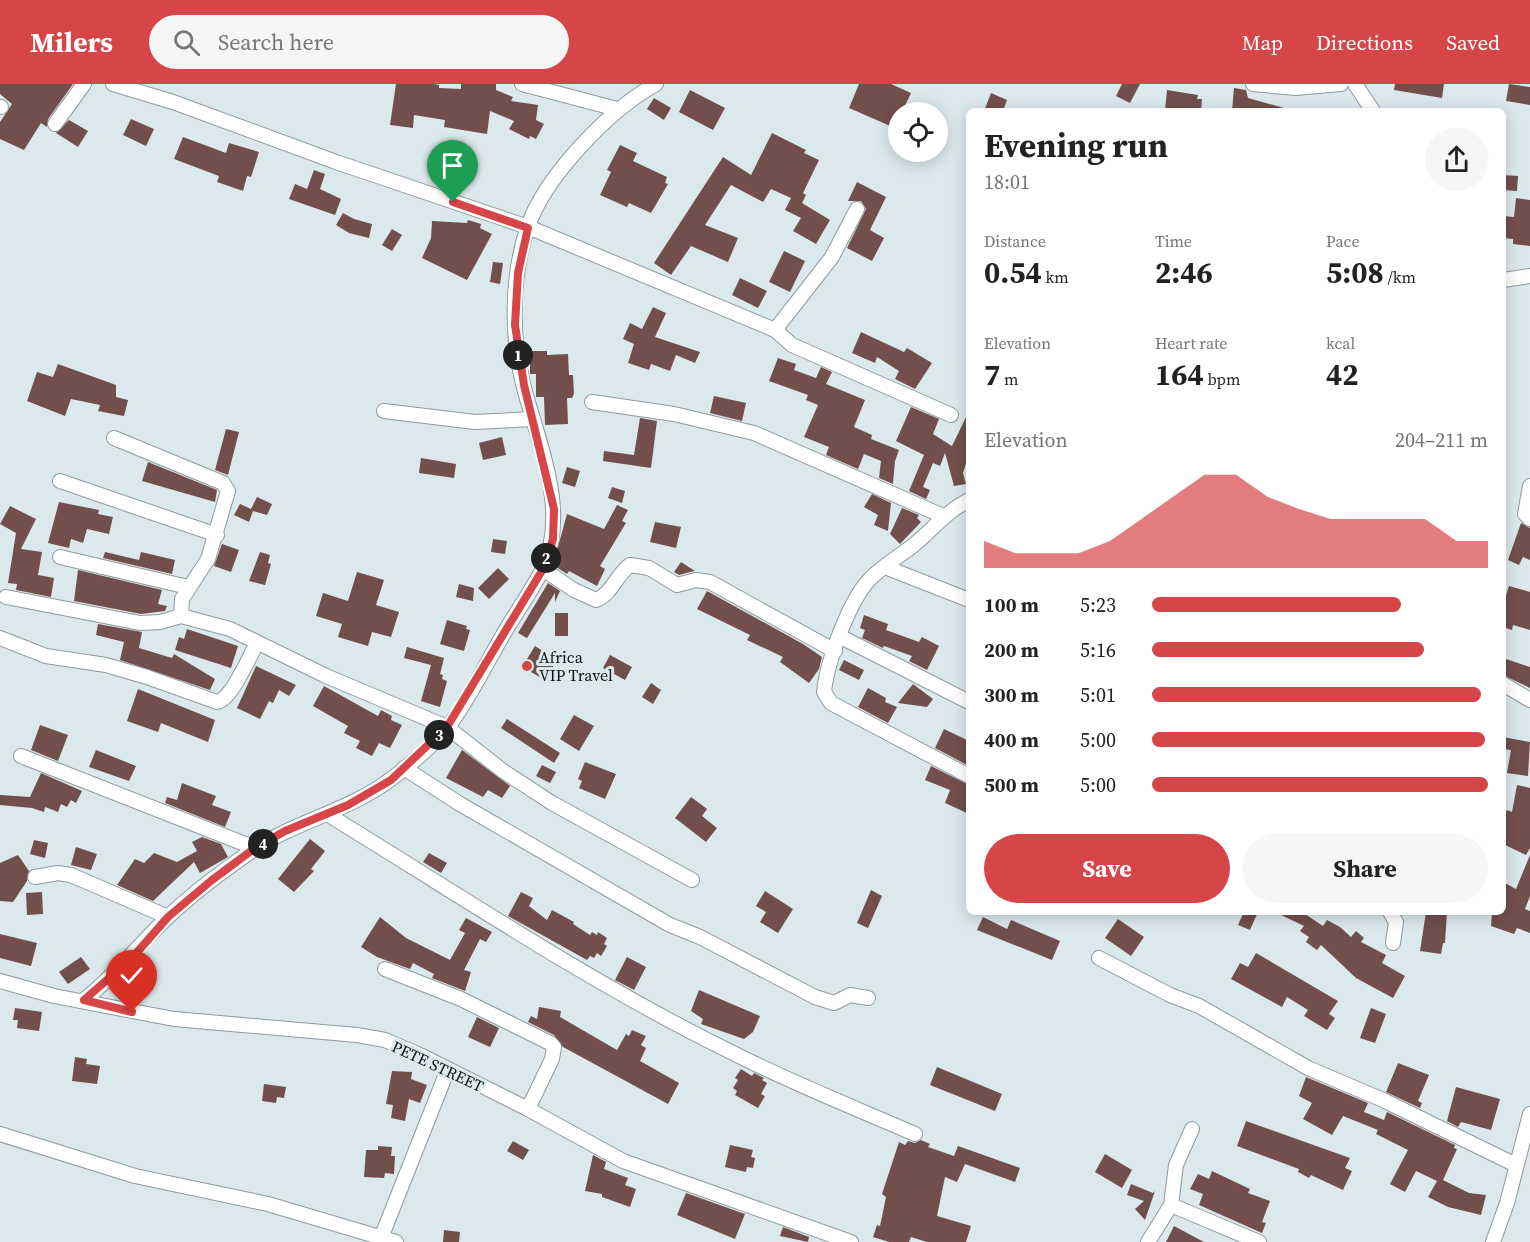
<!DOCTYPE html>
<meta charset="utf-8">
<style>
:root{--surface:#fff;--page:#f6f6f6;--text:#222;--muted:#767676;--accent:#d64648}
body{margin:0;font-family:"Source Serif 4",serif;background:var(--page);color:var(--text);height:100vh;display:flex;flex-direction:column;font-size:22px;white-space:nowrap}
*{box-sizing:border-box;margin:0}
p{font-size:20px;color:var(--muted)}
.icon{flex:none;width:33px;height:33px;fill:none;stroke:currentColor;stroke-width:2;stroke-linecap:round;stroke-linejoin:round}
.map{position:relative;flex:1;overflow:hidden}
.sheet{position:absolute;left:966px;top:24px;width:540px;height:807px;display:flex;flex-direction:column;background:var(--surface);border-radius:9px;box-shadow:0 3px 15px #0003}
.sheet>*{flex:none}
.tools{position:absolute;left:888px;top:18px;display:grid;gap:12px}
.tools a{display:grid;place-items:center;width:60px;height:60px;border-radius:50%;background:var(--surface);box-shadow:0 3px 15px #0003;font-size:30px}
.pin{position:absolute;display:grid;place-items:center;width:51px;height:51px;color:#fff;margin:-62px -26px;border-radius:50% 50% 50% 0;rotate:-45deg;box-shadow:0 0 6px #0007}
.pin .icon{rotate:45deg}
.km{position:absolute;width:30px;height:30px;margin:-15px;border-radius:50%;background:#222;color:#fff;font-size:16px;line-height:30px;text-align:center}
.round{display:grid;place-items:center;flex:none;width:63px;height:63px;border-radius:32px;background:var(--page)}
.headline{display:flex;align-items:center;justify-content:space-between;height:102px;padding:0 18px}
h1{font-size:33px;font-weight:700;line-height:45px}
.metrics{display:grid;grid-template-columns:repeat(3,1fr);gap:9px;height:102px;padding:6px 18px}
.metrics div{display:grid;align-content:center}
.metrics b{font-size:30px;font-weight:700}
.metrics small{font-size:16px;font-weight:400}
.metrics p{font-size:16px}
.chart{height:168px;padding:12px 18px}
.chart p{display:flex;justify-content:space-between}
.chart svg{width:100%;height:108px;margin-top:6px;fill:var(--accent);opacity:.7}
.primary-button{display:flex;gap:12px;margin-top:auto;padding:12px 18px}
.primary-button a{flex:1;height:69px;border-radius:36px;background:var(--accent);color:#fff;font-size:24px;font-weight:700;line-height:69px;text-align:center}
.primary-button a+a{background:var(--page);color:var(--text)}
ul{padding:0 18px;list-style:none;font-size:20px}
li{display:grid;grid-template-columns:96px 72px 1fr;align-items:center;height:45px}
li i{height:15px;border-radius:8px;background:var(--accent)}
header{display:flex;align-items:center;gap:36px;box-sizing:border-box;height:84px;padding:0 30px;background:var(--accent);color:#fff}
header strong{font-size:28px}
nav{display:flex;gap:33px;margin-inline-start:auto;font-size:21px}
.search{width:420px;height:54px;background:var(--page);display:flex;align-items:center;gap:15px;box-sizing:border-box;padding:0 21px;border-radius:33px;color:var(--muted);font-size:22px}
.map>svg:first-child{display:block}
</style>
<header>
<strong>Milers</strong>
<div class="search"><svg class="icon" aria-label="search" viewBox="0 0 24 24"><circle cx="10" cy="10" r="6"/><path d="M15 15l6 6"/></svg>Search here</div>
<nav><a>Map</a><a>Directions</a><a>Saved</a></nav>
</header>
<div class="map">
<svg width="1530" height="1158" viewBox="0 0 1530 1158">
<rect width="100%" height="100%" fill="#dce9ec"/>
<g fill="#724f4d">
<polygon points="0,0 73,0 48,35 47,43 41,39 24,66 0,55 0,38 12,20 0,10"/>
<polygon points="396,0 434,0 439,1 439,4 461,5 461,0 496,0 496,6 513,13 511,17 538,21 536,36 544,40 536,55 530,52 529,55 509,45 514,37 490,27 487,50 444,43 445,36 414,31 413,44 390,41"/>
<polygon points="859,0 891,0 911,9 902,28 898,28 895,44 849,24"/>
<polygon points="1122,0 1140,0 1130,19 1116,12"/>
<polygon points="1395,0 1444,0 1442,14 1394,6"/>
<polygon points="1509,0 1530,3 1530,21 1506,17"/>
<polygon points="1234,4 1246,6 1248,14 1284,24 1283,27 1232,27"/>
<polygon points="690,6 725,24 713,46 679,28"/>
<polygon points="1167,6 1198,11 1197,15 1202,15 1201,27 1165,26"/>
<polygon points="991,9 1007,16 1003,27 984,27"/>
<polygon points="654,14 671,24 664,36 647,25"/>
<polygon points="131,35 154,45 146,62 123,51"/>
<polygon points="69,36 88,47 78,63 56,49"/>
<polygon points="772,49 806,66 804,69 819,76 803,109 806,111 802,119 830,136 816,160 793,147 801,134 785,126 791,114 771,105 763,118 731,101 705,141 738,154 728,178 691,162 671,191 654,179 723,73 751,91"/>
<polygon points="183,53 226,69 229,59 259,68 251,93 247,92 243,107 217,98 219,92 174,75"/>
<polygon points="620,61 637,69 633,77 667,93 665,99 668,100 651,129 629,119 627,123 600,111 611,88 607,86"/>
<polygon points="314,86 325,90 320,105 341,115 335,131 289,115 295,100 307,105"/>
<polygon points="1503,91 1518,92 1517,107 1503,106"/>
<polygon points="857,98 886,113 870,146 884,154 872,177 847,164 866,125 861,117 848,117"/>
<polygon points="1516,114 1530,116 1530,162 1513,160 1513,155 1503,154 1503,132 1514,133"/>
<polygon points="343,129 354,135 372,140 369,154 349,149 336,141"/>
<polygon points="468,136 481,140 480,144 492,150 467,196 422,174 431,154 432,137 467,139"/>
<polygon points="392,145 402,151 392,167 382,161"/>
<polygon points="784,167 805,177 790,208 769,198"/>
<polygon points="493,178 503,179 500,200 490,198"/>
<polygon points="740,194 767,207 758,224 732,211"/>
<polygon points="653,223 666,229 655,253 700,268 695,279 676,271 670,287 651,280 649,286 628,279 634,260 623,255 630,239 642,245"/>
<polygon points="861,248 904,268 907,264 932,279 915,305 895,295 899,287 877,273 875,279 852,269"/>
<polygon points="530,267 547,267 547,271 568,270 569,291 573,291 574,310 572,314 567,314 568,340 545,341 544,313 536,313 536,290 530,290"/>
<polygon points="778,274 796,280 794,286 816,294 821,283 832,288 826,300 865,316 854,343 872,351 871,355 899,366 895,377 893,400 879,394 881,377 864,370 858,385 826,371 829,363 804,353 818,321 806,316 808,311 769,297"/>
<polygon points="58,280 116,301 116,313 128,316 124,332 98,327 100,321 71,315 65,332 27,317 37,288 53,293"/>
<polygon points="714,312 746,319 742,337 710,329"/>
<polygon points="911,323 939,335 933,350 952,362 969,327 969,370 963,389 966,400 954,402 945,369 940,382 933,379 923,403 930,406 926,415 909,407 924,371 896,357"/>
<polygon points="640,334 657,337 651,384 603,377 604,367 634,371"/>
<polygon points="226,345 239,348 228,391 215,386"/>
<polygon points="502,353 506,371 483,376 479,359"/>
<polygon points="421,374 456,380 454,394 419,389"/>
<polygon points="148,378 217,406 215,418 142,397"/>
<polygon points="567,383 580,387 575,403 562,399"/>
<polygon points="612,403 625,407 622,419 608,414"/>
<polygon points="872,410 891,419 888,447 874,441 878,431 864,423"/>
<polygon points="257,413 272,420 267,431 253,427 249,438 234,431 240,420 251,425"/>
<polygon points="59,418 99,426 98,430 113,433 109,450 87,445 83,459 71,455 69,464 48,459"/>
<polygon points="617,421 628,426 622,437 626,439 600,482 605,485 597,502 569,487 567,490 553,481 567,430 604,445"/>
<polygon points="10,422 36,435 21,465 42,468 38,491 54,494 51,513 16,506 17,500 8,499 16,449 0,440"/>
<polygon points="902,424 919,431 917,434 921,438 900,460 890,450"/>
<polygon points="655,438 681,443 676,464 650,458"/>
<polygon points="1521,439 1530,444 1530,476 1523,473 1519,481 1508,476"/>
<polygon points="493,455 507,457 505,470 491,468"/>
<polygon points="222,460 239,466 231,488 214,482"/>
<polygon points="105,468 139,476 141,468 175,476 172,490 103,474"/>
<polygon points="260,468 270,471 268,479 271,480 265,501 249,497"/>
<polygon points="681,478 695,487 694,487 679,491 674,488"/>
<polygon points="498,484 509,495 489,515 478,504"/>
<polygon points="78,486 162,506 158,520 167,522 165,527 141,530 74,517"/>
<polygon points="357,488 384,496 376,521 399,528 391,553 372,548 368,562 338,553 342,540 316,532 323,509 348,517"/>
<polygon points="548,499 560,507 555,518 555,509 527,554 518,549"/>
<polygon points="459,500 474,504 473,517 456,513"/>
<polygon points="1509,502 1530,508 1530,546 1513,541 1512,546 1503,543 1503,520"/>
<polygon points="707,507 803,560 822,573 819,585 809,599 780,578 783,573 747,556 750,551 697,525"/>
<rect x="555" y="529" width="13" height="23"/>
<polygon points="864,531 888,540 886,546 919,558 922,553 939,562 927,586 909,577 912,572 884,562 883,564 862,554 865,546 860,544"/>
<polygon points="447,536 467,542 466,545 470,546 464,567 440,560"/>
<polygon points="98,540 142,548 139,564 172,574 174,570 215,595 210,606 120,576 124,558 96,551"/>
<polygon points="187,545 238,562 231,584 175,566 179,553 184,555"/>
<polygon points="535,562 557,576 545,596 522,583"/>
<polygon points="407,563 444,574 440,590 443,591 442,595 447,597 440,623 421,617 431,581 404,574"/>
<polygon points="610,571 632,583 625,596 603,584"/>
<polygon points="1506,575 1530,583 1530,604 1503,591"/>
<polygon points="844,576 864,586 859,596 839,586"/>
<polygon points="256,582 296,601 289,612 279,606 273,619 269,617 260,635 237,624"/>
<polygon points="651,599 661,606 653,620 642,613"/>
<polygon points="913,600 933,615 927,623 898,619"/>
<polygon points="324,602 378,632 381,626 392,632 391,636 402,641 390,664 379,659 372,672 356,664 360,657 344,649 348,642 313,622"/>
<polygon points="868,604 886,614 885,618 897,623 888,639 858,623"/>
<polygon points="138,605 215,636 208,658 161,639 158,648 127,637"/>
<polygon points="574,631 594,642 579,667 560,655"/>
<polygon points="507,635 560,669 554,679 501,644"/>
<polygon points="40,641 68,651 58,677 31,666"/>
<polygon points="944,645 969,657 969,682 935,664"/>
<polygon points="1503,653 1530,658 1528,692 1507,689 1511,666 1503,665"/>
<polygon points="96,666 136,682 129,697 89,683"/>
<polygon points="462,666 510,702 502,714 488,706 483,713 446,694"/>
<polygon points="585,678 616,690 605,715 579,704 582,697 578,695"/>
<polygon points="542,681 556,688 550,699 536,692"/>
<polygon points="931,682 969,701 969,730 945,719 950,706 925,696"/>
<polygon points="41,689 82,707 76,719 71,716 67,723 61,720 58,728 45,723 44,728 32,724 0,721 0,711 30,713"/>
<polygon points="182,699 216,712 212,721 231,728 225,743 165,719 167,713 177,716"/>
<polygon points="1517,701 1530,704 1530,764 1526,771 1503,760 1503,734 1507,726 1512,728"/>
<polygon points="691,713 707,725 702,732 717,744 706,758 675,734"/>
<polygon points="202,753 221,760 228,773 200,789 194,778 153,817 117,801 135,775 144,779 154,769 177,778 197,767 192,758"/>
<polygon points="310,755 325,767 311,785 314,787 294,808 278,795"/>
<polygon points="34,756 48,759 45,774 30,770"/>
<polygon points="76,763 97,770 91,786 71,781"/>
<polygon points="429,769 447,779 441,789 423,778"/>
<polygon points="18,771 29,787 27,797 13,818 0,817 0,779"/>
<polygon points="1530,771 1530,812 1525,825 1530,827 1530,849 1517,844 1514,850 1491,842 1492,828 1503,828 1503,798 1516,805"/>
<polygon points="871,806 882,812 868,844 857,839"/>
<polygon points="765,807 793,825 778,849 760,838 766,828 756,822"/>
<polygon points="42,808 43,830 27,831 26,809"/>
<polygon points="521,808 533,814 529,822 547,836 552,826 574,838 573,840 590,851 592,848 597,851 598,848 607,854 604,860 607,862 601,872 597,869 594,874 590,872 587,876 508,832"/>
<polygon points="1244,828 1258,828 1250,846 1238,841"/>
<polygon points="1275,828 1302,828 1323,842 1327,836 1340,843 1351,853 1356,847 1364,854 1361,858 1386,871 1382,879 1405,892 1393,914 1356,894 1321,861 1317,866 1306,858 1309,853 1300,847 1304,842"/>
<polygon points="1426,828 1447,828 1445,859 1443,859 1441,870 1420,867"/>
<polygon points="380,833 406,854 450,876 465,849 459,846 466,834 492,848 486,858 480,855 464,886 471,888 465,907 432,894 434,890 413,879 410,885 377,873 361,863"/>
<polygon points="983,833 1007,845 1011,836 1060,857 1052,876 977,846"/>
<polygon points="1118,835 1144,853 1131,872 1105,854"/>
<polygon points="0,850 37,859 31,882 0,874"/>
<polygon points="1256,869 1338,917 1329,930 1335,934 1327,946 1304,932 1308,926 1287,913 1282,923 1231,895 1240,879 1248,883"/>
<polygon points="81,873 90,885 68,900 59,888"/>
<polygon points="627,873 646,883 634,906 615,896"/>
<polygon points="699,906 760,932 753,948 744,955 701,940 703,935 691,927"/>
<polygon points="539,923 561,927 560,933 617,966 626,950 629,952 632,946 646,952 641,961 646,964 640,977 679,999 668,1020 563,963 554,951 528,938 531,932 537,935"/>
<polygon points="15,924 42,928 39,947 17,944 18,936 13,936"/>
<polygon points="1371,924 1386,930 1375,959 1360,954"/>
<polygon points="477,933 499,944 490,963 468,953"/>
<polygon points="75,973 87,975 86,980 100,982 97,1000 72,997"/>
<polygon points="1398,979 1429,991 1418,1017 1422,1019 1420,1024 1386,1008"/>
<polygon points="937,983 1002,1010 995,1027 930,1001"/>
<polygon points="741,985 752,992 754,989 764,994 762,996 767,999 761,1010 765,1012 758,1024 735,1011 737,1007 733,1004 738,996 735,994"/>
<polygon points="392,987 412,988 411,995 427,1001 420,1019 409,1015 405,1037 391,1034 393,1021 386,1020"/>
<polygon points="1306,993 1368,1019 1364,1028 1384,1036 1387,1028 1455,1061 1454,1064 1457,1065 1443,1096 1469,1109 1486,1111 1481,1131 1448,1123 1428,1113 1437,1097 1416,1087 1405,1108 1390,1100 1408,1066 1376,1050 1378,1046 1343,1032 1332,1051 1303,1035 1312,1019 1299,1012"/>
<polygon points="264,1000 286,1003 284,1014 277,1013 276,1019 262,1017"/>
<polygon points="1456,1003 1500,1015 1491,1046 1461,1038 1458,1043 1447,1037"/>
<polygon points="1246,1037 1350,1074 1345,1084 1352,1087 1343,1106 1311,1091 1309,1094 1298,1088 1299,1085 1237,1062"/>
<polygon points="921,1056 930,1060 928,1063 954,1072 958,1062 1020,1084 1015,1098 965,1080 957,1098 945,1093 937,1132 971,1142 966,1158 927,1158 911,1153 909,1158 889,1158 873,1153 877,1141 880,1142 886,1113 882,1110 899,1058 905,1061 908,1057 915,1059"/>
<polygon points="513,1057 529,1066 523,1076 507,1067"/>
<polygon points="730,1061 753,1066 751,1073 755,1074 753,1084 747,1083 746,1088 725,1083"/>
<polygon points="378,1062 392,1063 391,1072 395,1072 394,1090 385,1089 384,1094 364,1093 366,1066 378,1066"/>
<polygon points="1105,1070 1132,1086 1122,1104 1095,1088"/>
<polygon points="593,1071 606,1078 604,1085 628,1094 625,1101 636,1105 630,1123 602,1113 602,1110 585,1107"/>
<polygon points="1212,1087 1250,1105 1248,1109 1270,1117 1262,1138 1266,1139 1262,1149 1199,1121 1203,1110 1190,1105 1198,1090 1209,1095"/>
<polygon points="1131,1100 1153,1109 1155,1107 1145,1136 1135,1125 1144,1117 1127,1111"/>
<polygon points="686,1109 745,1130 735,1155 677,1131"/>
<polygon points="1174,1142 1204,1158 1166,1158"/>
<polygon points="783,1143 809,1153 808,1158 780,1152"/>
<polygon points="444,1146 460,1148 459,1158 443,1158"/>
</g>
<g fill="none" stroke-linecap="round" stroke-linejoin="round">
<g stroke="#8e9a9d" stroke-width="16">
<g id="minor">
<polyline points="113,0 173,18 336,78 528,143 775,246 792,261 951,331"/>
<polyline points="522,0 617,25"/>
<polyline points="1253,0 1295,4 1341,0"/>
<polyline points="1355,0 1373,27"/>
<polyline points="0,23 1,23"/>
<polyline points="55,40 84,0"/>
<polyline points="1503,196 1530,192"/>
<polyline points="775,246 832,173 857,125"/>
<polyline points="592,318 674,330 754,349 943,432"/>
<polyline points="384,327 475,338 533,335"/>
<polyline points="114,354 223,399 228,407 208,475 182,515 181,532 230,545 326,592 447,643 503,687 552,719 692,796"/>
<polyline points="60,397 217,451"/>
<polyline points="1530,402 1525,430 1530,435"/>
<path d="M969,416C947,427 934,444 915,460C900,472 881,483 868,497C848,520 827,578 824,608L831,619L969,692"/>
<polyline points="60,473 188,503"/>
<polyline points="885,483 969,516"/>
<path d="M543,485L574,506L596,516C612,510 616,491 630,481L649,484L677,501L696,496L710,498L835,567"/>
<polyline points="6,513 140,539 160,538 181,532"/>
<polyline points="841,553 969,618"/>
<path d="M0,554L46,572L106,581L147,593L217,618C232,615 249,573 257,559"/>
<polyline points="1503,600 1530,616"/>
<polyline points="21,672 255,764"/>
<polyline points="404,684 460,720 670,841 700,853 815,913 834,919 850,911 868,914"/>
<path d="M327,730C461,812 592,900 733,969C792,999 855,1024 915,1050"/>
<polyline points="35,793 58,789 71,791 168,833"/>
<polyline points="1390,828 1396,838 1393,859"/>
<polyline points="1099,874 1170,911 1199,922 1308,984 1383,1016 1516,1081"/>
<polyline points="385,885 461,915 550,959 554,963 552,975 528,1025"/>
<polyline points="0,897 54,912 174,935 357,951 385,956 420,971 528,1025 623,1077 851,1158"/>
<path d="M84,916C117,890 139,860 169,832C194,808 224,786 253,766C296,737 349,727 391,695C410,681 433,661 448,643C471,613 487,577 506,546C518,525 533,505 543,484C569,428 539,360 524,304C511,253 511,195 527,145C544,93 609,26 656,0"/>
<polyline points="0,1050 135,1092 268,1120 396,1158"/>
<polyline points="1171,1121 1259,1158"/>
<polyline points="381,1154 448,985"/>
<polyline points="1148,1158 1171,1121 1176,1081 1192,1045"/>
<polyline points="1493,1158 1507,1119 1530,1030"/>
</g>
</g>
<use href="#minor" stroke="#fff" stroke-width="14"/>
</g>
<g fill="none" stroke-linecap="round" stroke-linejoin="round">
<g stroke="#fff" stroke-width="12">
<polyline id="route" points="132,928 84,916 132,874 168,833 212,796 255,764 285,747 348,721 391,696 447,643 543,485 553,455 554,425 524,301 515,241 518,189 528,144 453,118"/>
</g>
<use href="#route" stroke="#d64648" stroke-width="8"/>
</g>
<circle fill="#d64648" stroke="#dce9ec" stroke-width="2" cx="527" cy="582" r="6"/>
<g text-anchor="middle" stroke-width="6" stroke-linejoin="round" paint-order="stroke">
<g font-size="16" fill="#0e1314" stroke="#dce9ec" text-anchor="start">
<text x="539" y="579">Africa<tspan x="539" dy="18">VIP Travel</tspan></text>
</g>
<g font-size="16" fill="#0e1314" stroke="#dce9ec">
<text transform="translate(438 982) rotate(25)" y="6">PETE STREET</text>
</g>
</g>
</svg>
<div class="tools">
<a><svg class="icon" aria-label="locate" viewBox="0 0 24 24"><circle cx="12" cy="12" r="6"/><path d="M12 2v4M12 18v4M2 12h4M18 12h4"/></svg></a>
</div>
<div class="pin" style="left:453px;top:118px;background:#1e9e55"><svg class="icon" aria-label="arrive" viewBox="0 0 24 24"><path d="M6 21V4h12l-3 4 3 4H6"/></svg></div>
<div class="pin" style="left:132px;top:928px;background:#d93025"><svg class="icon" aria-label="check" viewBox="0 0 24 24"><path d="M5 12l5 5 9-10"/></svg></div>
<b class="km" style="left:518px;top:271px">1</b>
<b class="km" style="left:546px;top:474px">2</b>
<b class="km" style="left:439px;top:651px">3</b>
<b class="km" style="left:263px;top:760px">4</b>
<section class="sheet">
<div class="headline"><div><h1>Evening run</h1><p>18:01</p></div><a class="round"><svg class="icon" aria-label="share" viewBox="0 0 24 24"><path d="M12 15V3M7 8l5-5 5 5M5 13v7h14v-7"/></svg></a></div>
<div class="metrics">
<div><p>Distance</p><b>0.54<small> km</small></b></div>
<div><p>Time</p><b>2:46</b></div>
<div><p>Pace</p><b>5:08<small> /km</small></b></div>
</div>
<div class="metrics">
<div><p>Elevation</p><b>7<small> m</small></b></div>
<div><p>Heart rate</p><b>164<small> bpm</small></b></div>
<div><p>kcal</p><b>42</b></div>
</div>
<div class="chart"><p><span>Elevation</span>204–211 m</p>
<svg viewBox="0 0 160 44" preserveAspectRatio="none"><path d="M0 44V33L10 38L20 38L30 38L40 33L50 24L60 15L70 6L80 6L90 15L100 20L110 24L120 24L130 24L140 24L150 33L160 33V44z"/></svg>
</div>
<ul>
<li><b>100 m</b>5:23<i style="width:74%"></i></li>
<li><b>200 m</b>5:16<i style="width:81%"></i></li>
<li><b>300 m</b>5:01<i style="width:98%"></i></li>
<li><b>400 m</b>5:00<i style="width:99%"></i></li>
<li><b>500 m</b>5:00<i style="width:100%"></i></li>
</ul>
<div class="primary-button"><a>Save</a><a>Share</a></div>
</section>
</div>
